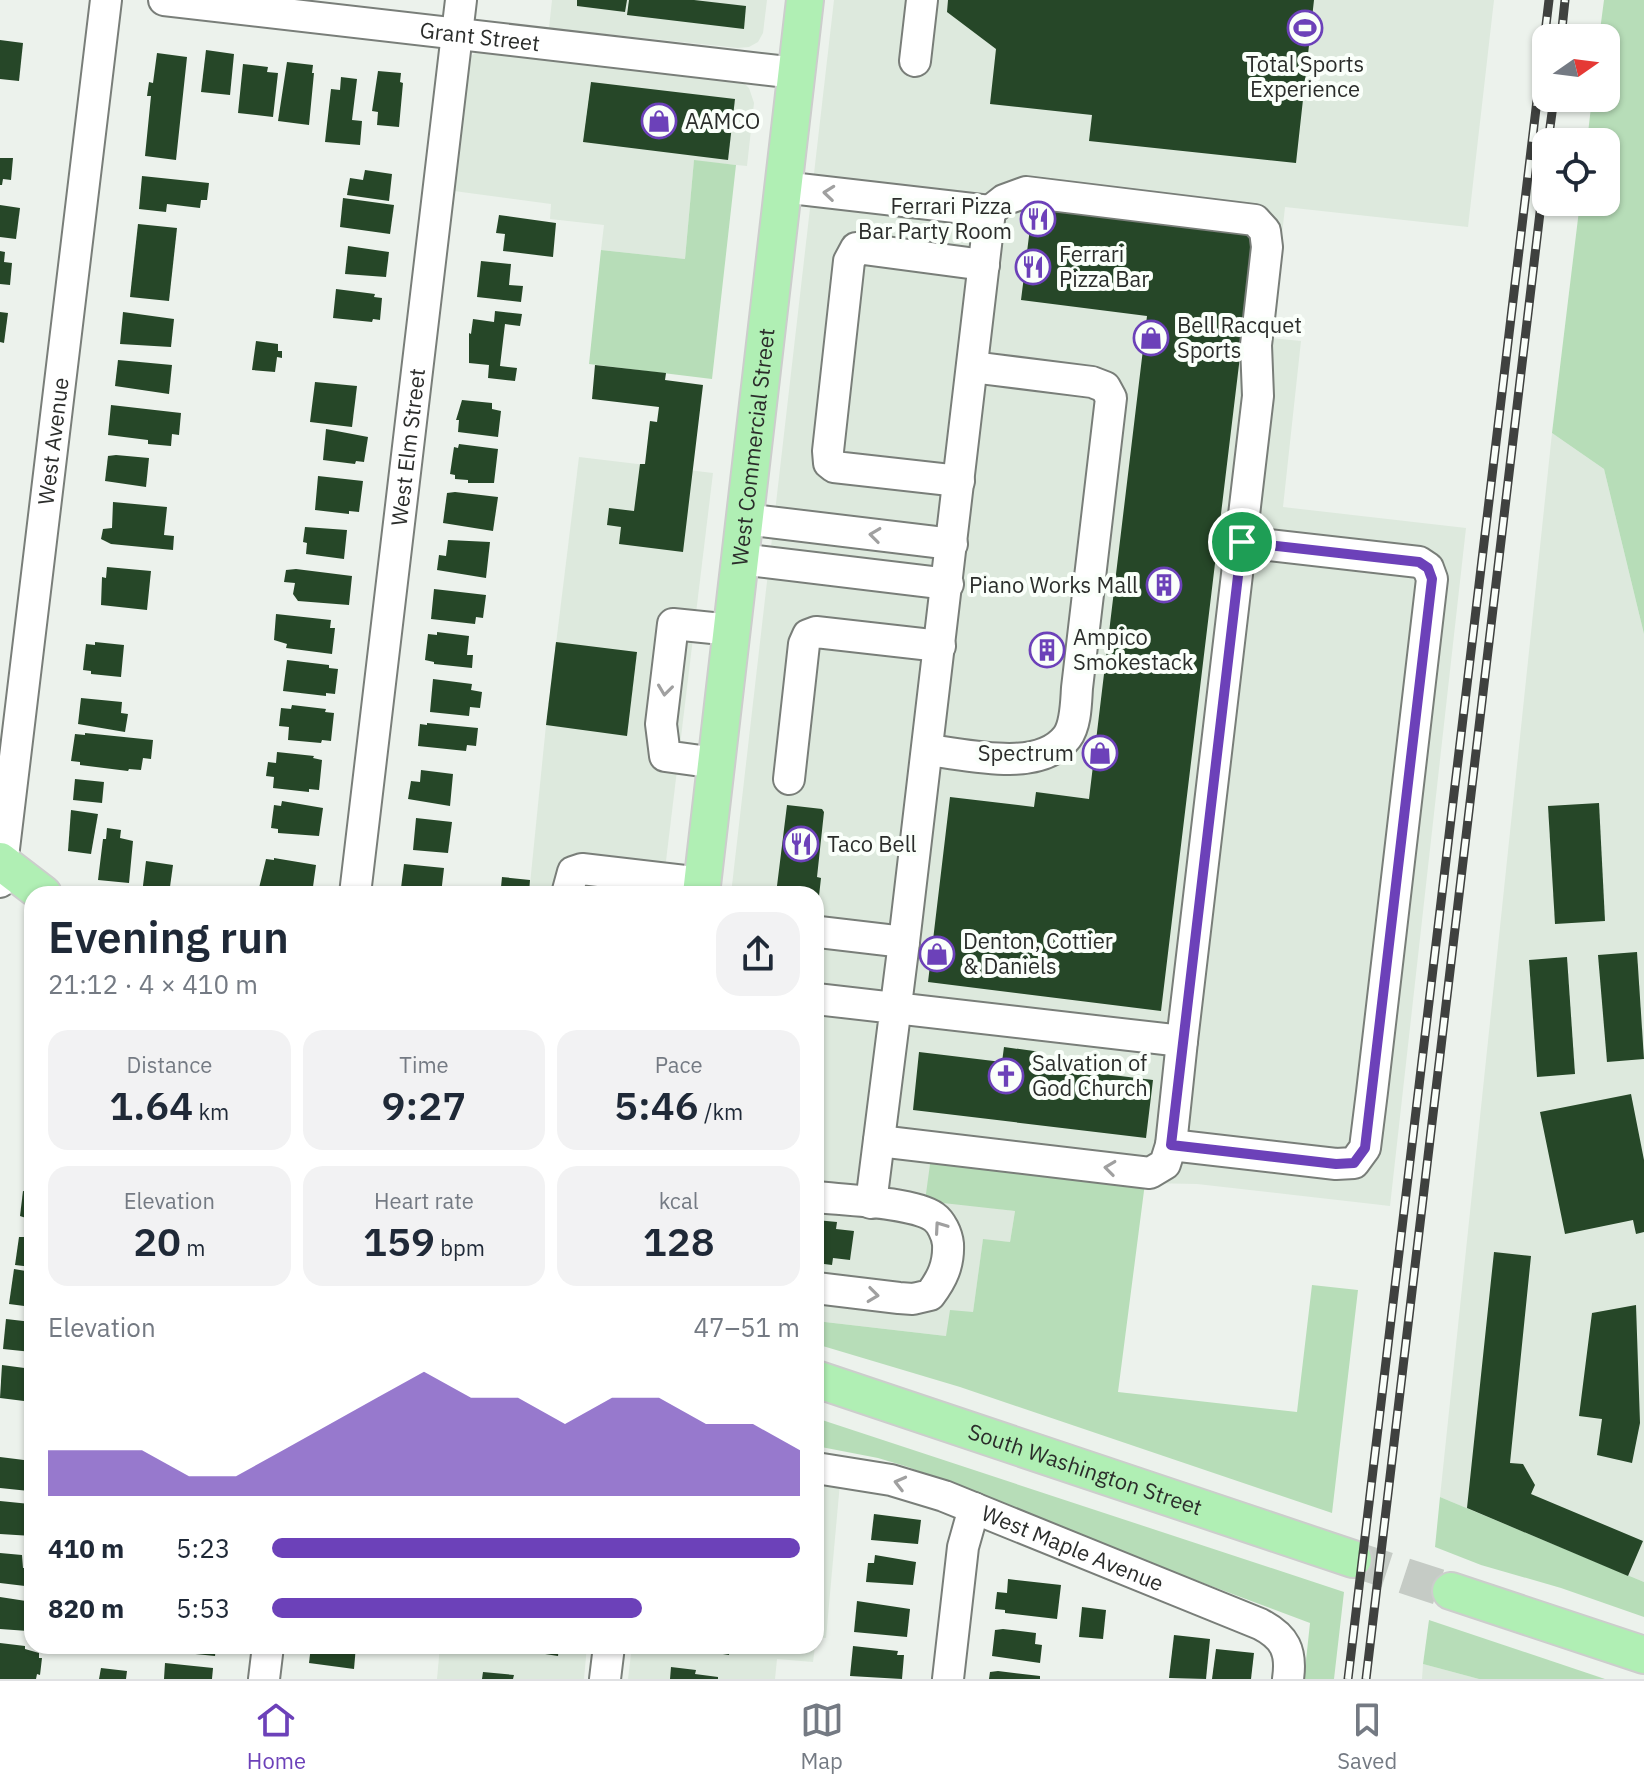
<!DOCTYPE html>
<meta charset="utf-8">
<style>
:root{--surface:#fff;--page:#f2f2f3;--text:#1f2937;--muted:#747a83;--line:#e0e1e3;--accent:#6c41b9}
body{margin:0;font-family:"IBM Plex Sans",sans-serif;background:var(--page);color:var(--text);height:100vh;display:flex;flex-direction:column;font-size:30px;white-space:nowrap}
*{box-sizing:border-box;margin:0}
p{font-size:26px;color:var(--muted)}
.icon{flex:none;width:44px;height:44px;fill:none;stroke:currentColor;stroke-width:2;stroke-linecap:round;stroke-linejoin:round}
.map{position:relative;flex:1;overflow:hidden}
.sheet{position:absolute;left:24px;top:886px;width:800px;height:768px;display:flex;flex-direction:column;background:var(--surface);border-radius:24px;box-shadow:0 2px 6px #0004}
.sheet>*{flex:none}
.needle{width:52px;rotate:76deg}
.buttons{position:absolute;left:1532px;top:24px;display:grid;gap:16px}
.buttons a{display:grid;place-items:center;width:88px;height:88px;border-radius:16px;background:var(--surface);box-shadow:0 2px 6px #0004;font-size:40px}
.pin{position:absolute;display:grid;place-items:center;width:68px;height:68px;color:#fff;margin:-34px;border:4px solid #fff;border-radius:50%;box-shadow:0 2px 8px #0007}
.round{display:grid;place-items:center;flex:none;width:84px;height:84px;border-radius:24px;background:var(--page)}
.overview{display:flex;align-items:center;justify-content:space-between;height:136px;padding:0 24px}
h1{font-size:44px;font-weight:600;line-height:60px}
.stats{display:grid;grid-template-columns:repeat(3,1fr);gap:12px;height:136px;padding:8px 24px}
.stats div{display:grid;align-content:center;border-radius:20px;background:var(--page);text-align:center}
.stats b{font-size:40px;font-weight:600}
.stats small{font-size:22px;font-weight:400}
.stats p{font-size:22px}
.chart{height:224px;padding:16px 24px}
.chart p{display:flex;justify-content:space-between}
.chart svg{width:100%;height:144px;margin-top:8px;fill:var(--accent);opacity:.7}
ul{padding:0 24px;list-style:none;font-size:26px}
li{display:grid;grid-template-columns:128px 96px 1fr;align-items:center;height:60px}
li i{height:20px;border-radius:10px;background:var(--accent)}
.menu{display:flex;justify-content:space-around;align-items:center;height:112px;border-top:2px solid var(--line);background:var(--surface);font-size:22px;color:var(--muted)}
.menu a{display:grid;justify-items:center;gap:4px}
.menu .active{color:var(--accent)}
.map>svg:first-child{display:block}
</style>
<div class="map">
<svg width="1644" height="1679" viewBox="0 0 1644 1679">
<rect width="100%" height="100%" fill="#ecf2ec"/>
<g fill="#dde9dd">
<polygon points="552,0 767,0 763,33 758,42 749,47 738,48 549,28"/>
<polygon points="834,0 1494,0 1468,227 1285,207 1271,338 1301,341 1283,507 1466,528 1390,1206 1197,1184 1145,1183 985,1207 1015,1211 1010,1242 983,1240 973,1312 946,1336 816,1321 816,894 731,894"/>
<polygon points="478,51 743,82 749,88 754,103 747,166 694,161 685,259 601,250 604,225 550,219 551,204 454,191 467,66 471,56"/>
<polygon points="1552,433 1604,469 1644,634 1644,1582 1440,1497"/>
<polygon points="579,457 713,473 662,894 529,894 546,725"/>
<polygon points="816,1479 840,1483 826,1638 816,1637"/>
<polygon points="440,1646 587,1646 584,1679 437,1679"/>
<polygon points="632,1646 815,1646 813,1662 777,1659 775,1679 628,1679"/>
<polygon points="1423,1664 1479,1679 1422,1679"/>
</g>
<g fill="#b7ddb8">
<polygon points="1604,0 1644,0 1644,634 1604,469 1552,433 1580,202 1606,202 1606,142 1587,142 1592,98 1606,98 1606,38 1599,38"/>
<polygon points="694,160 736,165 712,379 589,364 601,250 685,259"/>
<polygon points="931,1157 1145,1183 1118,1392 1297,1412 1312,1285 1358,1290 1332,1513 960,1387 816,1344 816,1321 946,1336 950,1310 973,1312 983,1239 1010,1242 1015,1211 925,1201"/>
<polygon points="816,1418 1344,1592 1334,1679 1304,1679 1310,1623 1163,1568 908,1467 878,1458 816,1446"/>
<polygon points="1440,1497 1644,1582 1644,1617 1561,1588 1481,1565 1435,1547"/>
<polygon points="1429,1620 1605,1679 1479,1679 1423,1664"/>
</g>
<g fill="#264728">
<polygon points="577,0 627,0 625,12 577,6"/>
<polygon points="629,0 694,0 746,6 744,29 627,15"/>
<polygon points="948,0 1314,0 1296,163 1089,141 1092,115 990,104 996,49 947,12"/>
<polygon points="0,40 23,43 19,81 0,79"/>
<polygon points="206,50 234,54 230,95 201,92"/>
<polygon points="157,53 187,57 176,160 145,156 151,96 147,96 149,82 153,83"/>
<polygon points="287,62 313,65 312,73 314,73 309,125 278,121"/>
<polygon points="243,64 268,67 267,72 278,73 273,117 238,113"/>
<polygon points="378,71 401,73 400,82 403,83 399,127 377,125 378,112 372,111"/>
<polygon points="341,77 357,79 352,120 362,121 360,145 325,142 331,89 340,90"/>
<polygon points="591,82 735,99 728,160 583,142"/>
<polygon points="0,158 13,158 11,180 3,179 2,185 0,185"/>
<polygon points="365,170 392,174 389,201 347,195 350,178 363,180"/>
<polygon points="142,176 209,183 207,200 201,200 200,208 167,204 166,212 139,209"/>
<polygon points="343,198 394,205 390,234 340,227"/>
<polygon points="1033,204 1255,232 1161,1011 928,982 950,797 1034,807 1036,792 1089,799 1147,316 1021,300"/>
<polygon points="0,205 20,208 16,239 0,237"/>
<polygon points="499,215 556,223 553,257 503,251 505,234 496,233"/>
<polygon points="138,224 177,228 169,301 130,297"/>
<polygon points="348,246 389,252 386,277 345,274"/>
<polygon points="0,251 5,252 4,262 12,263 10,285 0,284"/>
<polygon points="481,261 511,264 509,285 523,286 521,302 477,297"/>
<polygon points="336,289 375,294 374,297 382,298 380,320 373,319 372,322 333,318"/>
<polygon points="495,311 522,314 520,326 505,324 500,366 517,368 515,381 488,378 489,365 469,363 469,333 471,334 473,319 494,322"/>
<polygon points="0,312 8,313 4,343 0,342"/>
<polygon points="123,312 174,319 171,347 120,344"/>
<polygon points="256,341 278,344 278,351 282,351 282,358 277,357 275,372 252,370"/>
<polygon points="118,360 172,365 169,394 115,386"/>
<polygon points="595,365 666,373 665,380 703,385 683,552 619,544 621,527 607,525 609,508 634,511 640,464 645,464 650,421 657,422 659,407 592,399"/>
<polygon points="315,382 357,386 352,427 310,422"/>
<polygon points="462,400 492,403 492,409 501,411 498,437 458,432 459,420 456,420"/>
<polygon points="111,405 181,413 179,435 172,434 171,446 148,444 148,440 108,435"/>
<polygon points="326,429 368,437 364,462 356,461 355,464 323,460"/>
<polygon points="459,444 498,449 494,483 468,483 468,480 455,479 455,475 450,474 454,447 458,448"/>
<polygon points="116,455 149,458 146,487 105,481 108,456"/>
<polygon points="318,476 363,481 359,512 349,511 349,514 315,510"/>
<polygon points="455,492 498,497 493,531 443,523 447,493"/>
<polygon points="113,502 167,507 164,535 174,536 173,550 111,544 101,539 103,529 112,528"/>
<polygon points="305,527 347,530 344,559 306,554 307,543 303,542"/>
<polygon points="448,540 490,542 486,578 437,570 439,555 446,556"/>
<polygon points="107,567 151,571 147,610 101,605 102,577 106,578"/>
<polygon points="296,569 352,576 349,605 298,601 293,594 295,583 284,582 286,570"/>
<polygon points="434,589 486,595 483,618 476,617 475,624 431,619"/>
<polygon points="276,614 331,620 330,628 335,628 332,654 286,648 287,644 274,640"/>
<polygon points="437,632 469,636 467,655 473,655 472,668 434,664 434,662 425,660 428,634 437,635"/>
<circle cx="1047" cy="649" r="7"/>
<polygon points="95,642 124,645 121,677 91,674 91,671 83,670 86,644 95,645"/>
<polygon points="556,642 637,652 627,736 546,725"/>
<polygon points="287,660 329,665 329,668 338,669 335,694 326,693 326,696 283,691"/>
<polygon points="433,679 472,684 471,690 482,692 480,708 470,707 469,716 430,712"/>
<polygon points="81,698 122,702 121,713 128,714 125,732 78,724"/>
<polygon points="292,705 326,709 325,712 334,713 331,741 322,740 321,743 288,740 289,727 279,726 281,708 291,709"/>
<polygon points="427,723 478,728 476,746 467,745 466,751 418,746 420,724 427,725"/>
<polygon points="85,733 153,740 151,759 143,758 141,770 129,769 128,771 80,765 80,762 71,761 75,734 85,735"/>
<polygon points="277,752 314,756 313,758 322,760 319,790 309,789 309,792 273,788 274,777 266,776 268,762 276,763"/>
<polygon points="421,770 453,774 450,806 408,799 411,781 420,782"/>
<polygon points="75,779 104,782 102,803 73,800"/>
<polygon points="282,801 323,808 319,836 278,833 278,829 271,828 274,805 281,806"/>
<polygon points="1599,803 1605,921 1555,924 1548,806"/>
<polygon points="787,805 822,809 824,812 817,877 821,878 819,896 776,894"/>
<polygon points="71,810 98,814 91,854 68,851"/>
<polygon points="416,818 452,822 448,853 413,850"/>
<polygon points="107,828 121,830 120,838 133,841 129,883 98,880 103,839 106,839"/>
<polygon points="274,858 316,865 312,894 289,894 259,888 266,859 274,860"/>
<polygon points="146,861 173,865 169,894 142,894"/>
<polygon points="404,864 444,868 441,894 408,891 409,889 401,888"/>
<polygon points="502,877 530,880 529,894 491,894 492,886 501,887"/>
<polygon points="610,879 634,882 632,894 609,894"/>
<polygon points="1637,952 1644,1059 1607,1062 1598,955"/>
<polygon points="1567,957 1575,1074 1537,1077 1529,960"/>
<polygon points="1004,1047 1041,1052 1039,1066 1153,1080 1146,1138 913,1110 919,1052 1002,1062"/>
<polygon points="1631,1094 1644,1160 1644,1232 1636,1234 1633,1220 1565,1234 1540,1112"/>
<polygon points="23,1191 32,1192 32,1220 20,1216"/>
<polygon points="816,1220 837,1222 836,1229 854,1231 850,1260 833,1258 832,1265 816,1263"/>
<polygon points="19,1237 32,1237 32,1267 15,1265"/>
<polygon points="1494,1252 1531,1256 1510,1463 1523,1464 1535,1485 1531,1494 1643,1541 1628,1576 1467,1508"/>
<polygon points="14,1269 32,1272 32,1307 9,1304"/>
<polygon points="1636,1305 1640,1423 1632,1463 1597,1455 1602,1419 1579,1416 1592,1313"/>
<polygon points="6,1319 32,1322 32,1352 3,1349"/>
<polygon points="2,1365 32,1369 32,1402 0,1398"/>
<polygon points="0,1457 32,1461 29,1491 0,1488"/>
<polygon points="0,1501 30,1504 32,1536 0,1534"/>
<polygon points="874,1514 921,1520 918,1544 871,1540"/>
<polygon points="0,1553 22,1555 23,1568 27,1568 25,1586 0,1583"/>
<polygon points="875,1555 916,1562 913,1585 866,1582 868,1563 874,1563"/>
<polygon points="1008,1579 1061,1585 1057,1619 1005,1613 1005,1610 995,1609 997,1592 1007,1593"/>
<polygon points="0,1597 26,1601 25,1610 31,1611 28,1631 0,1629"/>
<polygon points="857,1601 910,1609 907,1637 854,1632"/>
<polygon points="1082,1607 1106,1610 1103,1639 1079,1637"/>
<polygon points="1003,1629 1036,1633 1035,1644 1042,1645 1040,1663 992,1656 995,1630"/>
<polygon points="1174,1635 1210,1639 1206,1679 1169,1678"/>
<polygon points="0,1643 25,1646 25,1649 39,1653 39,1658 42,1658 40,1675 37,1674 36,1679 0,1679"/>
<polygon points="167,1646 216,1646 215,1656 166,1651"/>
<polygon points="311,1646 356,1646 354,1669 309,1663"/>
<polygon points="493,1646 559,1646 558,1656"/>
<polygon points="673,1646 730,1646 729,1655"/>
<polygon points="853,1646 898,1651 897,1655 904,1655 902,1679 850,1676"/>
<polygon points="1216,1649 1254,1653 1251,1679 1212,1679"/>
<polygon points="165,1663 213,1668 212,1679 164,1679"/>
<polygon points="671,1667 696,1670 695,1674 718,1677 718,1679 670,1679"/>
<polygon points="101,1668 127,1671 126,1679 99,1679"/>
<polygon points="998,1671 1040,1676 1040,1679 989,1679 990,1672"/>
<polygon points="483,1672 514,1675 513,1679 482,1679"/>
</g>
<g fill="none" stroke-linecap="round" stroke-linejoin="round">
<polyline stroke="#c5cbc5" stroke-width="36" stroke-dasharray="36 18" stroke-linecap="butt" points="1353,1559 1451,1591"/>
<g stroke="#797e79" stroke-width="34">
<g id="minor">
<path id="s1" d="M164,0L796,73"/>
<polyline points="915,61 922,0"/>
<polyline points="782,187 990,211"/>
<polyline points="959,481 834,467 829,463 828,451 849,261 856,248 984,265"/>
<polyline points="745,519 952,544"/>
<polyline points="740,559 948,584"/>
<path d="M927,750C967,754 1039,774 1067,737C1076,725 1076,703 1077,688L1111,398L1105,387L1092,382L972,367"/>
<polyline points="716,763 665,756 661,724 673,624 732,630"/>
<polyline points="789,779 804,644 808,635 816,632 940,646"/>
<path id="s2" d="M0,882L106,0"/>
<path id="s3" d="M355,894L461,0"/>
<polyline points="567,894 573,872 582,869 702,883"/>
<polyline points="819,932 904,942"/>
<path d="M816,999L1182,1041L1258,396L1256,345L1267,247L1265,231L1255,220L1026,192L1004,200L990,211L904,942C893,1029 882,1116 871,1203"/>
<polyline points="879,1141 1150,1173 1165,1164 1171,1145 1182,1041"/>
<polyline points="1171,1145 1336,1164 1354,1163 1365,1148 1372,1092 1432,579 1428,568 1419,562 1242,542"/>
<path d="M816,1197C843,1200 913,1202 934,1217C941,1222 947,1234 948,1244C949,1265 942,1279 930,1295L913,1299L899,1298L816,1288"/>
<path id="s4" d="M816,1468L891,1480L944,1496L1260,1624C1285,1637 1292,1651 1288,1679"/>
<polyline points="264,1679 268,1646"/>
<polyline points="605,1679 609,1646"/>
<polyline points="948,1679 963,1547 974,1508"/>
</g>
</g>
<g stroke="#cccdcc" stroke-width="40">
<g id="major">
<polyline points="0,861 43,894"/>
<path id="s5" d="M701,894L805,0"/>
<path id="s6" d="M816,1379L1353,1559"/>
<polyline points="1451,1591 1644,1655"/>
</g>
</g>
<use href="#minor" stroke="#fff" stroke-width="30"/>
<use href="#major" stroke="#b0efb4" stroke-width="36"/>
<g stroke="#3f413f" stroke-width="9">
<g id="rail">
<polyline points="1561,38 1565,0"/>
<polyline points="1548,142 1554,98"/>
<polyline points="1348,1679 1549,0"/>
<polyline points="1366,1679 1546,162"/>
</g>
</g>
<use href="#rail" stroke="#fafffa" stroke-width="6" stroke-dasharray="18" stroke-linecap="butt"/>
</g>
<defs><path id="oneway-chevron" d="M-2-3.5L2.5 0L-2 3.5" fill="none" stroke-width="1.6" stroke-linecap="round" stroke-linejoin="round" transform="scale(2)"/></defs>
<g stroke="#a0a0a0">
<use href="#oneway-chevron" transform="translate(829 193) rotate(-174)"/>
<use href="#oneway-chevron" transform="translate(875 535) rotate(-173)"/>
<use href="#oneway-chevron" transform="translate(665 690) rotate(97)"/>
<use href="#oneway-chevron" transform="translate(1110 1168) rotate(-173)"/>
<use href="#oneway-chevron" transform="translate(940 1227) rotate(-125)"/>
<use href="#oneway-chevron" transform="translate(873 1295) rotate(7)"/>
<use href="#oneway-chevron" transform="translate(900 1483) rotate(-166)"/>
</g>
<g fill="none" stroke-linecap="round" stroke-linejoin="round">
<g stroke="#fff" stroke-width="16">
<polygon id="route" points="1242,542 1419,562 1428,568 1432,579 1365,1148 1354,1163 1336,1164 1171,1145"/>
</g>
<use href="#route" stroke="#6c41b9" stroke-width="10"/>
</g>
<defs>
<g id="stadium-ring" transform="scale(1.8)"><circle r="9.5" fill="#fafffa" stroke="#6c41b9" stroke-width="1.5"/><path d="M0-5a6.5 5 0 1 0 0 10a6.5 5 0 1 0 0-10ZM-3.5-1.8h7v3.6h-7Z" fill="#6c41b9"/></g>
<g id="shop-ring" transform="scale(1.8)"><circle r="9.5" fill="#fafffa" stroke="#6c41b9" stroke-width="1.5"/><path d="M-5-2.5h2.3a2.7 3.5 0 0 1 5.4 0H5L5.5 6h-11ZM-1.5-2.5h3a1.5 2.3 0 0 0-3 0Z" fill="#6c41b9"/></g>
<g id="restaurant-ring" transform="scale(1.8)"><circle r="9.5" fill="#fafffa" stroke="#6c41b9" stroke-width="1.5"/><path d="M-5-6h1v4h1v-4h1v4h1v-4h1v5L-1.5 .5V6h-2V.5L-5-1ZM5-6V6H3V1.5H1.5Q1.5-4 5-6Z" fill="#6c41b9"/></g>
<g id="building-ring" transform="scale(1.8)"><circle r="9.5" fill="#fafffa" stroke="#6c41b9" stroke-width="1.5"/><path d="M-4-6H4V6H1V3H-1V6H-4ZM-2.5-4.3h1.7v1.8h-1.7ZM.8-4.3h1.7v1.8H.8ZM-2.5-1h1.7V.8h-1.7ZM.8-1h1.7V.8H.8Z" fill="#6c41b9"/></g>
<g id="church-ring" transform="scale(1.8)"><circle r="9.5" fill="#fafffa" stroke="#6c41b9" stroke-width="1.5"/><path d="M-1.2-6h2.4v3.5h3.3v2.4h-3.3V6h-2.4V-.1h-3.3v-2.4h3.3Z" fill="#6c41b9"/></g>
</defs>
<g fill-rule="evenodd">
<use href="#stadium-ring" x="1305" y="28"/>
<use href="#shop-ring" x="659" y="121"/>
<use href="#restaurant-ring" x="1038" y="219"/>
<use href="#restaurant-ring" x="1033" y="267"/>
<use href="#shop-ring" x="1151" y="338"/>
<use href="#building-ring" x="1164" y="585"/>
<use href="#building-ring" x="1047" y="650"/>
<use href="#shop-ring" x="1100" y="753"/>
<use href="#restaurant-ring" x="801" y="844"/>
<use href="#shop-ring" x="937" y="954"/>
<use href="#church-ring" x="1006" y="1076"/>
</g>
<g text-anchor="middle" stroke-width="8" stroke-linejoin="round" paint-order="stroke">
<g font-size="22" fill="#2b2d2b" stroke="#fafffa">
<text dy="8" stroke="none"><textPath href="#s1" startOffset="318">Grant Street</textPath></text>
<text dy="8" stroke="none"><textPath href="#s2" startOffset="444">West Avenue</textPath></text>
<text dy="8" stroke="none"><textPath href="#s3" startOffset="450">West Elm Street</textPath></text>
<text dy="8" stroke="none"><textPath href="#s5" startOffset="450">West Commercial Street</textPath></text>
<text dy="8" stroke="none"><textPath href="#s6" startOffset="284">South Washington Street</textPath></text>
<text dy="8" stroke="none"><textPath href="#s4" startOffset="270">West Maple Avenue</textPath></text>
</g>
<g font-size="22" fill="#2b2d2b" stroke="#fafffa" text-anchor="start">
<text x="1305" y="72" text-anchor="middle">Total Sports<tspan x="1305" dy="25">Experience</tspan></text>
<text x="685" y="129">AAMCO</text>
<text x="1012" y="214" text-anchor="end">Ferrari Pizza<tspan x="1012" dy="25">Bar Party Room</tspan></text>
<text x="1059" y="262">Ferrari<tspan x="1059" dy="25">Pizza Bar</tspan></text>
<text x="1177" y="333">Bell Racquet<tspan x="1177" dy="25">Sports</tspan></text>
<text x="1138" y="593" text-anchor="end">Piano Works Mall</text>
<text x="1073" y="645">Ampico<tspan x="1073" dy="25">Smokestack</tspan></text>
<text x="1074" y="761" text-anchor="end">Spectrum</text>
<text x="827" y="852">Taco Bell</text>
<text x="963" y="949">Denton, Cottier<tspan x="963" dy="25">&amp; Daniels</tspan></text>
<text x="1032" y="1071">Salvation of<tspan x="1032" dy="25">God Church</tspan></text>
</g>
</g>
</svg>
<div class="buttons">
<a><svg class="needle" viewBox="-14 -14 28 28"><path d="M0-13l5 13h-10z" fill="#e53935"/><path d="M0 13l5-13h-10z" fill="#747a83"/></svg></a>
<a><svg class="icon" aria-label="locate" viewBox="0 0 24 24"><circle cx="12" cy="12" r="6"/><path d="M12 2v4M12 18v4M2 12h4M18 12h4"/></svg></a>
</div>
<div class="pin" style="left:1242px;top:542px;background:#1e9e55"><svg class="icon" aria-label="arrive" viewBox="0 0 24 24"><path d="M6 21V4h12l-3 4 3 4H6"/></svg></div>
<section class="sheet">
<div class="overview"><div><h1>Evening run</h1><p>21:12 · 4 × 410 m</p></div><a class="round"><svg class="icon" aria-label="share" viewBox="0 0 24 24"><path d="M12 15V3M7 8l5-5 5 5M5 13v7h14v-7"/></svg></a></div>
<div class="stats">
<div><p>Distance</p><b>1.64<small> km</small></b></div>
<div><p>Time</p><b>9:27</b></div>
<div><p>Pace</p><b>5:46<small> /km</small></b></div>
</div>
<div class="stats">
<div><p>Elevation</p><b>20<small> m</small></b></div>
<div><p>Heart rate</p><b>159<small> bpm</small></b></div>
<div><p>kcal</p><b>128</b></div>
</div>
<div class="chart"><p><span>Elevation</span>47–51 m</p>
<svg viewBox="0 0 160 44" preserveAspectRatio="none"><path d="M0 44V30L10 30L20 30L30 38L40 38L50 30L60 22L70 14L80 6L90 14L100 14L110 22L120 14L130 14L140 22L150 22L160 30V44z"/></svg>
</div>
<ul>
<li><b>410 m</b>5:23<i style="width:100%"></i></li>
<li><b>820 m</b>5:53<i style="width:70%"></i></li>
</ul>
</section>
</div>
<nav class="menu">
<a class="active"><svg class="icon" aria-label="home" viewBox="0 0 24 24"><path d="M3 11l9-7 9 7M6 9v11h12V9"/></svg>Home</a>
<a><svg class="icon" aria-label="map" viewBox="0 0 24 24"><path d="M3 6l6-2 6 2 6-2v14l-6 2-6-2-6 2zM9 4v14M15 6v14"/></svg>Map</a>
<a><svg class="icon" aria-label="saved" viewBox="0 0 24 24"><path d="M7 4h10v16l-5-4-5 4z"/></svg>Saved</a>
</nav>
